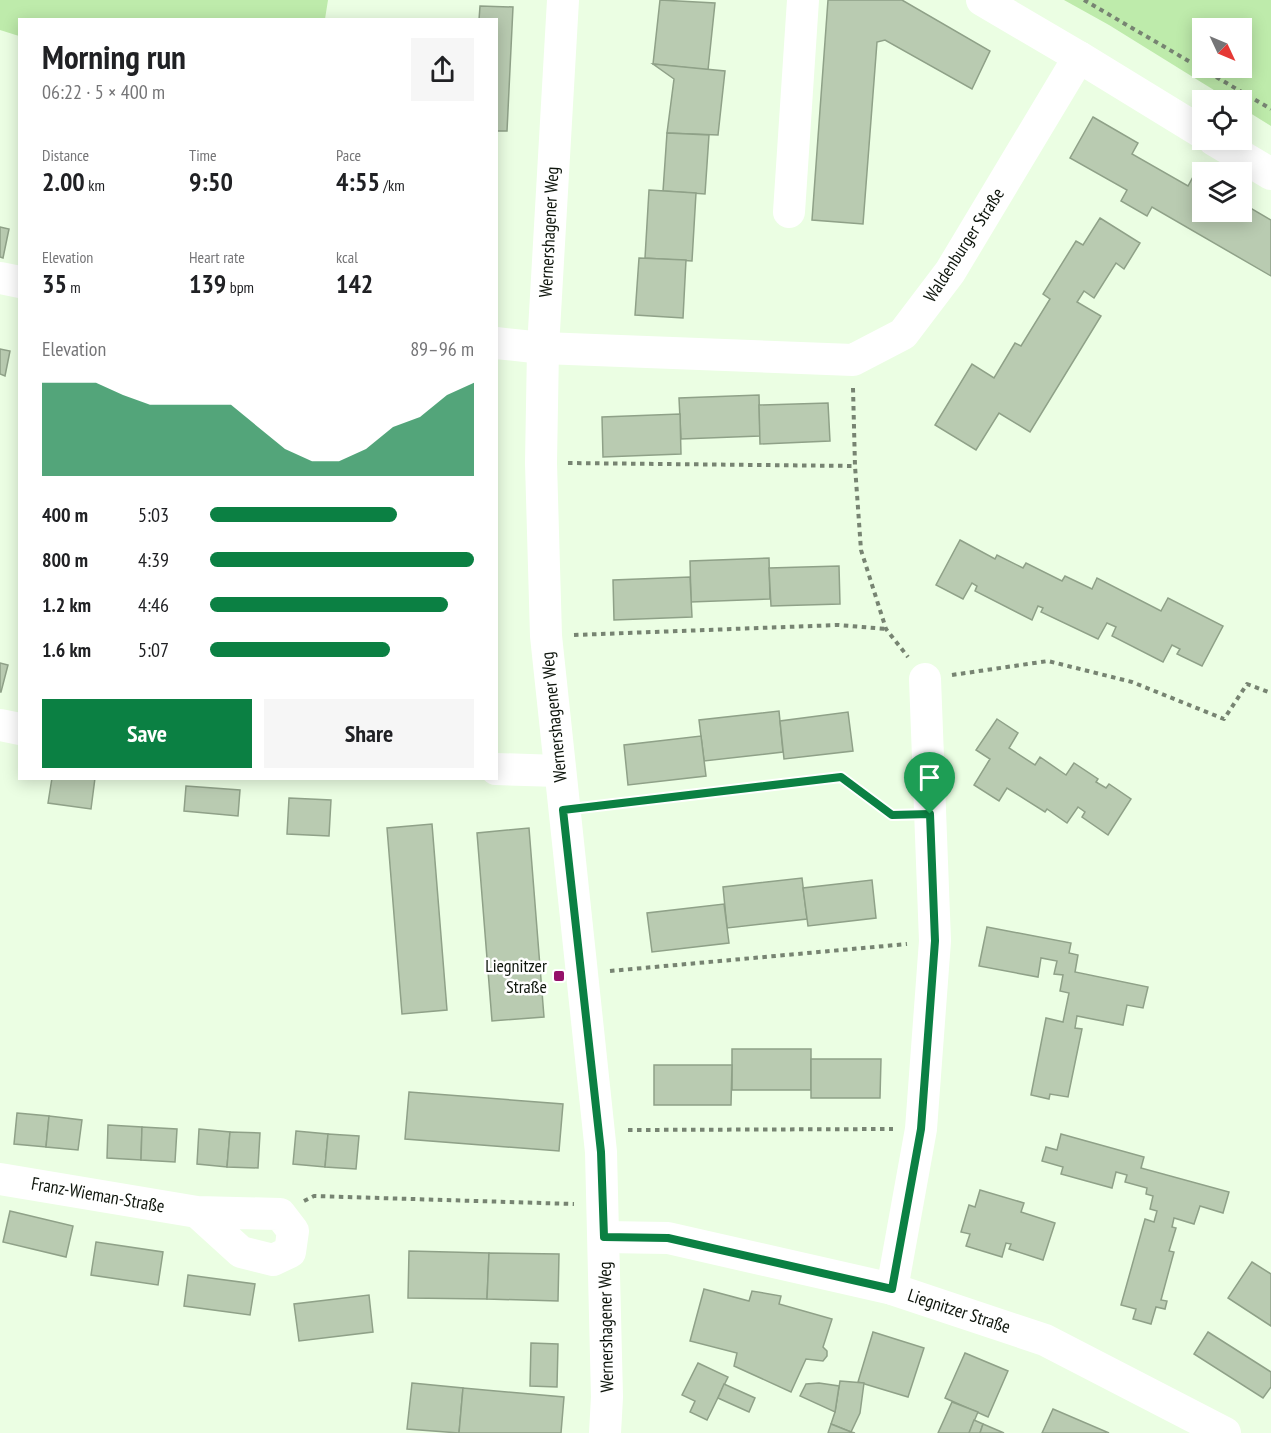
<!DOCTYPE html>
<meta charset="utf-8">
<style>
:root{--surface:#fff;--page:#f6f6f6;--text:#202124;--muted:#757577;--accent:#0b8043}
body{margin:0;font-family:"PT Sans Narrow",sans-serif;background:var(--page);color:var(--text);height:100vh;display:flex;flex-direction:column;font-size:22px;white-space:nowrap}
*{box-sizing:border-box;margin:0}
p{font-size:20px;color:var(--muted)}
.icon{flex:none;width:33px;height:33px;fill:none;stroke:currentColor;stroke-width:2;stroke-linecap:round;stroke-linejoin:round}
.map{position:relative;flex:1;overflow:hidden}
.drawer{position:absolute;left:18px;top:18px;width:480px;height:762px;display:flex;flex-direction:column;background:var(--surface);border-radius:0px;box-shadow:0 3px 15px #0003}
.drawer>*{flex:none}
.needle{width:39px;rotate:134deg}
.tools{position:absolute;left:1192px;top:18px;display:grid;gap:12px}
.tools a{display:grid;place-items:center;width:60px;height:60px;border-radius:0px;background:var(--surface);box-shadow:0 3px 15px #0003;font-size:30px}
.pin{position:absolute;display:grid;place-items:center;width:51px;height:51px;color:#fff;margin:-62px -26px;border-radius:50% 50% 50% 0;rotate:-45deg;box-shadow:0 0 6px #0007}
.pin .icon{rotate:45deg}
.round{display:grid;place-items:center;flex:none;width:63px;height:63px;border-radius:0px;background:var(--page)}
.summary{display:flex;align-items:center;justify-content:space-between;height:102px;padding:0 24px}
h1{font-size:33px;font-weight:600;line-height:45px}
.metrics{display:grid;grid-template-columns:repeat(3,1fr);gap:9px;height:102px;padding:6px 24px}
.metrics div{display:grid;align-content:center}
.metrics b{font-size:26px;font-weight:600}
.metrics small{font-size:16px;font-weight:400}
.metrics p{font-size:16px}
.chart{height:168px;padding:12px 24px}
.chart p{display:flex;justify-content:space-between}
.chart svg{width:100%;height:108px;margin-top:6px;fill:var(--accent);opacity:.7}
.button{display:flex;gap:12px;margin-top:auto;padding:12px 24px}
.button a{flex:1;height:69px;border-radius:0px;background:var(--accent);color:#fff;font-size:24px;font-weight:600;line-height:69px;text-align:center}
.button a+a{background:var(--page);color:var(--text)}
ul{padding:0 24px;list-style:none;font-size:20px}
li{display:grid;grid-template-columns:96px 72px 1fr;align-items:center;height:45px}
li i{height:15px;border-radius:8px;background:var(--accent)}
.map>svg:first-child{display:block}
</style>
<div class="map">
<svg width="1271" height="1433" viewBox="0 0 1271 1433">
<rect width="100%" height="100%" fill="#ebfee3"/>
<g fill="#beebab" fill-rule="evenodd">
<polygon points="0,0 328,0 325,19 20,20 19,36 0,30"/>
<path d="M1064,0H1271V126L1242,108V100H1230L1109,25ZM1242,28V68H1203V28Z"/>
</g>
<g fill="#b9cbb1" stroke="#8fa188" stroke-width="1.5">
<polygon points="660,0 715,3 708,70 653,64"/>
<polygon points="828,0 902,0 990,51 972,89 885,40 877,42 863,224 812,220"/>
<polygon points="480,6 513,7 507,131 496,131 496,20 479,20"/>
<polygon points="653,64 725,71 718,135 667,133 674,79"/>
<polygon points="1093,117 1138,143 1132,154 1188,186 1194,175 1203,180 1203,212 1242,212 1242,203 1271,220 1271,276 1152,207 1147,216 1121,201 1127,190 1070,158"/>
<polygon points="667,133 709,135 705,194 663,191"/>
<polygon points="649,190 696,193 692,261 645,258"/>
<polygon points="1100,218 1140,243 1124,269 1116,263 1094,298 1084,291 1077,302 1101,316 1030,432 999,413 976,450 935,425 972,364 994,378 1015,343 1021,346 1050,299 1043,294 1076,241 1083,245"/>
<polygon points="0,227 9,229 3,258 0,257"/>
<polygon points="639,258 686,260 683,318 635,315"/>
<polygon points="0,349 10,351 5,376 0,374"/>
<polygon points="759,395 760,436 681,439 679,398"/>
<polygon points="828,403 830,441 760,444 759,405"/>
<polygon points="680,414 681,454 603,457 602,417"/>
<polygon points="960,540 995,559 997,555 1023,568 1026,563 1062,581 1065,576 1092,589 1097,578 1161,611 1168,598 1223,626 1202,666 1177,654 1180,649 1172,645 1163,662 1112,636 1116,627 1107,623 1098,639 1041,612 1043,608 1038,606 1032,620 975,591 977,586 972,583 963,599 936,585"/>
<polygon points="769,558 770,599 691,602 690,561"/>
<polygon points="839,566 840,604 771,606 769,568"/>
<polygon points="690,577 692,617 614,620 613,580"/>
<polygon points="0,663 8,665 1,692 0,692"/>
<polygon points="779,711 783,752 704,761 699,720"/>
<polygon points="848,712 853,751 784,759 780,721"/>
<polygon points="997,719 1018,733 1009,748 1035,765 1040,757 1066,775 1074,763 1098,779 1096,782 1106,788 1109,784 1131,799 1108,835 1082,817 1085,812 1078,807 1067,823 1047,809 1045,812 1007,788 999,801 974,785 990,759 976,750"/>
<polygon points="701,736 706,776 628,785 624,745"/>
<polygon points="52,778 95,778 91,809 48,803"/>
<polygon points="186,786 240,790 238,816 184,811"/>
<polygon points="289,798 331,800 329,836 287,834"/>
<polygon points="432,824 447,1010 402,1014 387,828"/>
<polygon points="529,828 544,1017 492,1021 477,833"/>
<polygon points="802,878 807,919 727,928 723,887"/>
<polygon points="872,880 876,918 808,926 803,888"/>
<polygon points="724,904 729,943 652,952 647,913"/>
<polygon points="987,927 1071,943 1069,953 1078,955 1075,972 1148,987 1143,1008 1127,1005 1123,1025 1077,1016 1075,1028 1082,1029 1068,1097 1050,1094 1049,1099 1031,1095 1046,1018 1063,1022 1069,993 1060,991 1063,975 1054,974 1057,961 1041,958 1038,977 979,966"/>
<rect x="732" y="1049" width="79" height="41"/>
<polygon points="811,1059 881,1059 880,1098 811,1098"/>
<polygon points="654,1065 732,1065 731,1105 654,1105"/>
<polygon points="409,1092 563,1104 559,1151 405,1139"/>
<polygon points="17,1113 49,1116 46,1147 14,1144"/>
<polygon points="49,1116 82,1120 78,1150 46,1147"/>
<polygon points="108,1125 142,1127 141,1160 107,1158"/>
<polygon points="142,1127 177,1129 175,1162 141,1160"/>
<polygon points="199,1129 230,1132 227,1167 197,1164"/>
<polygon points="296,1131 328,1134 325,1167 293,1164"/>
<polygon points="230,1132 260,1133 258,1168 227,1167"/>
<polygon points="328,1134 359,1136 356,1169 325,1167"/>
<polygon points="1061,1134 1144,1157 1141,1168 1229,1192 1223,1213 1200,1206 1194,1224 1174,1218 1172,1227 1176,1228 1169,1251 1174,1252 1161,1300 1167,1301 1165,1309 1156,1307 1151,1324 1133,1319 1136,1309 1121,1305 1145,1219 1154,1222 1157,1211 1150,1209 1153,1196 1146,1194 1147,1188 1125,1182 1127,1175 1116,1172 1112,1188 1061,1174 1063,1167 1042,1161 1046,1147 1057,1150"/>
<polygon points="980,1190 1024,1203 1021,1212 1055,1223 1043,1260 1009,1249 1011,1244 1006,1243 1002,1257 966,1246 970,1234 961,1232 969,1205 975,1207"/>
<polygon points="10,1211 73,1226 66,1257 3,1242"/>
<polygon points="96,1242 163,1252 158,1285 91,1275"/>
<polygon points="409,1251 489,1253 487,1299 408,1298"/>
<polygon points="489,1253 559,1254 558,1301 487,1299"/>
<polygon points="1252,1262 1271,1274 1271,1326 1228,1298"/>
<polygon points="188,1275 255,1284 250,1315 184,1306"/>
<polygon points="704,1289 749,1301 752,1291 781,1296 779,1304 832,1319 823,1347 827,1351 827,1356 823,1361 806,1359 791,1392 734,1366 737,1353 690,1341"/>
<polygon points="369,1295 373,1332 299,1341 294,1304"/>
<polygon points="873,1332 924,1348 908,1397 858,1382"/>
<polygon points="1208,1332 1271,1372 1271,1387 1263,1398 1194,1354"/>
<polygon points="531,1343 558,1344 557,1387 530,1386"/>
<polygon points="965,1353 1008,1371 988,1417 945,1398"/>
<polygon points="698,1363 728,1377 707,1420 690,1412 695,1401 682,1395"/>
<polygon points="840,1381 864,1383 860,1413 851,1432 831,1424 835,1412"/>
<polygon points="412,1383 463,1388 459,1433 407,1429"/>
<polygon points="819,1383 839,1386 835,1412 800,1396 806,1384"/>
<polygon points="724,1384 755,1398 749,1412 718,1398"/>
<polygon points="463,1388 564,1397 561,1433 459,1433"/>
<polygon points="952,1402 978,1412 969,1433 938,1433"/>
<polygon points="1053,1409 1109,1433 1042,1433"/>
<polygon points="974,1420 983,1424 980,1433 969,1433"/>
<polygon points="831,1424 851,1432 855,1433 828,1433"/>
<polygon points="983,1424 1004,1433 980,1433"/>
</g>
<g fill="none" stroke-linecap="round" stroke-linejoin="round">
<g stroke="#778472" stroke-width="4" stroke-dasharray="4.5 4.5" stroke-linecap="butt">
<polyline points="1084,0 1271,109"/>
<polyline points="853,388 855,466 861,550 886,629 908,657"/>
<polyline points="568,463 855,466"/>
<polyline points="574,635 838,625 886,629"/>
<polyline points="952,675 1048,661 1132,682 1224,719 1247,684 1271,693"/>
<polyline points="594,807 841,777 892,815 902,815"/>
<polyline points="610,971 907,944"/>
<polyline points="628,1130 893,1129"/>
<polyline points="304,1201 314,1196 574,1204"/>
</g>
<g stroke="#fff" stroke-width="32">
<polyline points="563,0 543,348 541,463 546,636 601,1152 607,1397 605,1433"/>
<polyline points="982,0 1079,57"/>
<polyline points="1214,140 1271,174"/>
<polyline points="789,212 803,0"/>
<polyline points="0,278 20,282"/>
<polyline points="496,343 543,348 853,360 903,334 950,272 1079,57 1203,133"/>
<polyline points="0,725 20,729"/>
<polyline points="496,769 559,771"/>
<polyline points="0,1179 197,1212 280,1214 293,1231 290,1252 273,1260 241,1252 197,1212"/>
<polyline points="604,1237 668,1238 892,1289 1045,1340 1225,1433"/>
<polyline points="892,1289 921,1129 935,941 925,679"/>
</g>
</g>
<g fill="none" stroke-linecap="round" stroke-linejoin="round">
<g stroke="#fff" stroke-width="12">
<polygon id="route" points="841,777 892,815 930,814 935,941 921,1129 892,1289 668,1238 604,1237 601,1152 563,810"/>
</g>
<use href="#route" stroke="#0b8043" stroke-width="8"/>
</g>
<rect fill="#951169" stroke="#fff" stroke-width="2" x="553" y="970" width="12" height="12" rx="3"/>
<g text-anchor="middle" stroke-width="5" stroke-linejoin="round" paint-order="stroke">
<g font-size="18" fill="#0e150c" stroke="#fff">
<text transform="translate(549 232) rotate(-87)" y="6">Wernershagener Weg</text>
<text transform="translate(964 245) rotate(-57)" y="6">Waldenburger Straße</text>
<text transform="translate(554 717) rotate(-96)" y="6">Wernershagener Weg</text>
<text transform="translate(98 1195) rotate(10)" y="6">Franz-Wieman-Straße</text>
<text transform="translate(959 1311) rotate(18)" y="6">Liegnitzer Straße</text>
<text transform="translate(606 1327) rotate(-91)" y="6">Wernershagener Weg</text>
</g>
<g font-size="18" fill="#0e150c" stroke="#fff" text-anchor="end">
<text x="547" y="972">Liegnitzer<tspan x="547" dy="21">Straße</tspan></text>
</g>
</g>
</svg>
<div class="tools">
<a><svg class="needle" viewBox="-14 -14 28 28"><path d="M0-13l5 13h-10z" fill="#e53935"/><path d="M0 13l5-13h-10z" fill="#757577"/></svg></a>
<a><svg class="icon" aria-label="locate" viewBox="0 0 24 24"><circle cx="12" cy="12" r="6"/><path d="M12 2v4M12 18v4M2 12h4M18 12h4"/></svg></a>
<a><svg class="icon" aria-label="layers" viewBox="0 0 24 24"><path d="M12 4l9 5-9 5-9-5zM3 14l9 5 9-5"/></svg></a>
</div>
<div class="pin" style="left:930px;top:814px;background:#1e9e55"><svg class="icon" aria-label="arrive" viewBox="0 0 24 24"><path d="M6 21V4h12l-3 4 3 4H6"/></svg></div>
<section class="drawer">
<div class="summary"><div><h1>Morning run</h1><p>06:22 · 5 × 400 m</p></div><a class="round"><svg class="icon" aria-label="share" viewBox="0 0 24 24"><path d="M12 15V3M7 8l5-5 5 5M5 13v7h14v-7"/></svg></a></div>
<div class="metrics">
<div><p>Distance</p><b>2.00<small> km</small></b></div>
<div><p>Time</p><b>9:50</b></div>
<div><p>Pace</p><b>4:55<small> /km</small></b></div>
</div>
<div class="metrics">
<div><p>Elevation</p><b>35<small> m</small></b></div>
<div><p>Heart rate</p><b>139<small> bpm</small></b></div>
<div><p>kcal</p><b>142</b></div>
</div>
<div class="chart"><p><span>Elevation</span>89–96 m</p>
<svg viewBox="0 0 160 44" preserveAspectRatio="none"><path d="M0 44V6L10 6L20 6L30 11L40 15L50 15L60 15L70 15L80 24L90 33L100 38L110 38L120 33L130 24L140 20L150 11L160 6V44z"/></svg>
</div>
<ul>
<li><b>400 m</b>5:03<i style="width:71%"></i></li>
<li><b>800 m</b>4:39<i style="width:100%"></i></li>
<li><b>1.2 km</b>4:46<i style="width:90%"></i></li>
<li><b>1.6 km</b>5:07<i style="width:68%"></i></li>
</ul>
<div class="button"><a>Save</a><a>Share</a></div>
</section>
</div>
